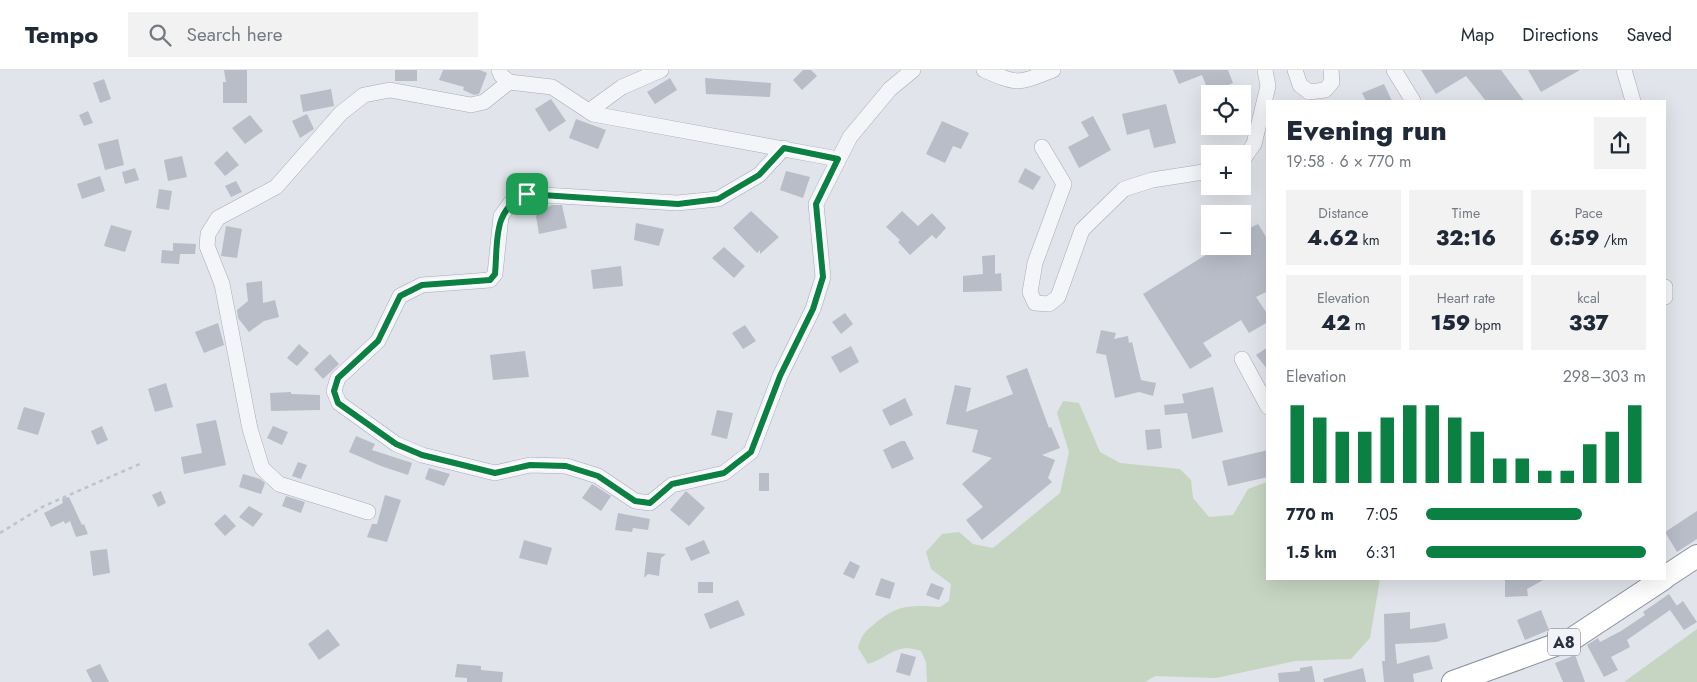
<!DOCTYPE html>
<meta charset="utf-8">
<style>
:root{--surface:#fff;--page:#f2f2f3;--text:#1f2937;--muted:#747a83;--line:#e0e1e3;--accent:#0b8043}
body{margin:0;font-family:Jost,sans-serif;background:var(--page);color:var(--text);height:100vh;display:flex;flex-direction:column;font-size:19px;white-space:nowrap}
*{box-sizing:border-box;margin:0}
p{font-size:16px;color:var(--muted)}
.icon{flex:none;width:28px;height:28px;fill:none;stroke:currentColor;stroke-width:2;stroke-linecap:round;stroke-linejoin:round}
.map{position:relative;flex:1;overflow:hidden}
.sheet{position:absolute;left:1266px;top:30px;width:400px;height:480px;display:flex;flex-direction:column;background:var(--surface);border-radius:0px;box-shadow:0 5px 20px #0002}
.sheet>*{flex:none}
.buttons{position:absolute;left:1201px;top:15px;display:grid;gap:10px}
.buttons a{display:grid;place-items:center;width:50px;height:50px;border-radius:0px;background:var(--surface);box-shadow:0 5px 20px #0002;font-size:25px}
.pin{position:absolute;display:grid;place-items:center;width:42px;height:42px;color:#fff;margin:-21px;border-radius:10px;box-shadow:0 2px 8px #0006}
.round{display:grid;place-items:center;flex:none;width:52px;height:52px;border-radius:0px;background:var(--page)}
.overview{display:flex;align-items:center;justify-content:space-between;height:85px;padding:0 20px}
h1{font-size:28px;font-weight:800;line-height:38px}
.metrics{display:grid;grid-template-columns:repeat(3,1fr);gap:8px;height:85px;padding:5px 20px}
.metrics div{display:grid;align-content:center;border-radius:0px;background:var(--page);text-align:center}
.metrics b{font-size:21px;font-weight:800}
.metrics small{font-size:14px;font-weight:400}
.metrics p{font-size:14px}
.chart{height:140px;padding:10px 20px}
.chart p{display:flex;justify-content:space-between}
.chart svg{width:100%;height:90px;margin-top:5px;stroke:var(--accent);stroke-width:6}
ul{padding:0 20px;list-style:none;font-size:16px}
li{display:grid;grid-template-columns:80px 60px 1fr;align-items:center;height:38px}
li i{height:12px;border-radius:6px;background:var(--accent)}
header{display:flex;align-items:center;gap:30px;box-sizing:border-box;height:70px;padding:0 25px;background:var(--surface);border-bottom:1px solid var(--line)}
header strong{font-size:24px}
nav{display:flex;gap:28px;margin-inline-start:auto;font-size:18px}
.search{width:350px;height:45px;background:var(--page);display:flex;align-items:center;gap:12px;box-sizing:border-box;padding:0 18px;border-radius:0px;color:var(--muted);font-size:19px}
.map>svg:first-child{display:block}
</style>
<header>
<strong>Tempo</strong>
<div class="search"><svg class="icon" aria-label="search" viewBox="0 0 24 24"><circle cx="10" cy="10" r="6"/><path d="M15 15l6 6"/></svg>Search here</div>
<nav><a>Map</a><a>Directions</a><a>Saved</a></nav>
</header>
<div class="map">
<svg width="1697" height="612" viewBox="0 0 1697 612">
<rect width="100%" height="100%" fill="#e1e4ea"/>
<g fill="#c5d5c1">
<path d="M1063,331L1079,333L1100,382L1120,393L1180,399L1191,410L1193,428L1209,447L1233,445L1248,419L1267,412L1268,509H1380L1370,568L1351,589L1295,591L1216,608L1155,606L1145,612H927L926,592L921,581C896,572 889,588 868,594L858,578C862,563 866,561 878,551C899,534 913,535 940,537L949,531L951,514L931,499L926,482L942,464L959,462L973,474L993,478L1060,423L1069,382L1057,343Z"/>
<polygon points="1697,559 1697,612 1624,612"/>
</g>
<g fill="#b8bdc8">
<polygon points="224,0 247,0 247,33 223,33 223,12 226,12"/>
<rect x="395" y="0" width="22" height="11"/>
<polygon points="443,0 480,0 487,3 479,24 474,25 463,20 464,17 439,10"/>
<polygon points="803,0 811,0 817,6 802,20 793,10"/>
<polygon points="1173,0 1228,0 1233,13 1209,23 1202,5 1179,14"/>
<polygon points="1421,0 1501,0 1524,31 1486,31 1466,6 1436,24"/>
<polygon points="1528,0 1580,0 1541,22"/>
<polygon points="670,8 677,20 655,34 647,22"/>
<polygon points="705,8 771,13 770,27 706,24"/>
<polygon points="104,9 111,29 100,33 93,13"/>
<polygon points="1384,14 1392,31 1366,31 1362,23"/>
<polygon points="331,19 334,36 303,42 300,25"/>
<polygon points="551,29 566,51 549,62 535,39"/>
<polygon points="1166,34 1176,73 1154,78 1149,59 1127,65 1122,44"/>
<polygon points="88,41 93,53 84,56 79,45"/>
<polygon points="307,44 314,59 300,68 292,51"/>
<polygon points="250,45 263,61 245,74 232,58"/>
<polygon points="1093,46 1111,80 1079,98 1068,77 1089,66 1081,52"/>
<polygon points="576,49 606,60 598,79 569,68"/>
<polygon points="942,51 969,63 961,79 953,76 945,93 926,84"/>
<polygon points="118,69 124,95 105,100 98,74"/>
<polygon points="227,81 239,95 225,106 214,93"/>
<polygon points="182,86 187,107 168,111 164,90"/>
<polygon points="135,98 139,110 125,114 122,102"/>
<polygon points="1025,98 1041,107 1033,120 1018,112"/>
<polygon points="786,101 810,107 803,128 780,120"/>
<polygon points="100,106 105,121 82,129 77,114"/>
<polygon points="236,111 242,122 231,127 225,116"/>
<polygon points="159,119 172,121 169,140 156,138"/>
<polygon points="552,135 562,135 567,158 539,164 536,146 543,139"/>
<polygon points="751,141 779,167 760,184 760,180 757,183 733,158"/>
<polygon points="902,141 918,156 932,143 946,158 936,169 932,165 910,185 898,172 900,170 886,157"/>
<polygon points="636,153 664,159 659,176 634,170"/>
<polygon points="1258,154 1268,170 1268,221 1256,227 1268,245 1268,252 1249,263 1241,250 1203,273 1212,286 1190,299 1143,224 1220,176 1242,176 1242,162"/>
<polygon points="111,155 132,161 125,182 104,176"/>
<polygon points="226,156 242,159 237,188 221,186"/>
<polygon points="173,173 196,174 195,184 180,184 179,194 161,193 162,180 173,181"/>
<polygon points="724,177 745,196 734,208 712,188"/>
<polygon points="995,185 995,204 1001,203 1002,221 963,222 963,206 983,204 982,186"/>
<polygon points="621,196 623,216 593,219 591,200"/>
<polygon points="262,211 263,233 275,230 279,247 264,251 249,262 238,248 237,240 248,231 246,213"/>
<polygon points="845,243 853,254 841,264 832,252"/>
<polygon points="218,253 224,275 204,283 195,262"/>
<polygon points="745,255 756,271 743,279 732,263"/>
<polygon points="1101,260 1116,263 1114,269 1128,266 1129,273 1132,272 1141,310 1156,313 1153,326 1139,322 1115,328 1106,285 1096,283"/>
<polygon points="299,274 309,283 297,296 287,288"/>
<polygon points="851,276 859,292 840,303 831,287"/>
<polygon points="1268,277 1268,300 1256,285"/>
<polygon points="525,281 529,307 493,310 490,285"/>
<polygon points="330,284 339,294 323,309 314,299"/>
<polygon points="1027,298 1049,358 1051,357 1060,378 1042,385 1055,390 1048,408 1052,412 982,470 966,450 983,437 962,414 992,388 972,382 978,360 946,354 955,315 971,318 966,342 1013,324 1006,306"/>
<polygon points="166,313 173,337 155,342 148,319"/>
<polygon points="1213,317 1223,362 1192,369 1187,343 1165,345 1164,335 1184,333 1182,324"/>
<polygon points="291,322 291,324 320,325 320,340 271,341 270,323"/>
<polygon points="905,328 913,345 890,356 882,340"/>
<polygon points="24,337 45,343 38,365 17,359"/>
<polygon points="717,340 733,343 727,369 711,365"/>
<polygon points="216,350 226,395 184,404 181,387 202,383 196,354"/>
<polygon points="102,356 108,370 97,375 91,361"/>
<polygon points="273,356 288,362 282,375 267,368"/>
<polygon points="1160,359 1162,378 1147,380 1145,360"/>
<polygon points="356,366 375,374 372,380 412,393 408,405 381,396 349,382"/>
<polygon points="901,371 905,371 914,389 892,399 883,380"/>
<polygon points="1268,380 1268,407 1228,416 1222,391"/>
<polygon points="298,392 307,395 301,409 292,406"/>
<polygon points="429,398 450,404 444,416 425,409"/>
<rect x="759" y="403" width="10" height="18"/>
<polygon points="243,404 260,409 265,413 261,424 239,417"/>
<polygon points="592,414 611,426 601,441 582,428"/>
<polygon points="161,421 166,433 158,437 152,425"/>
<polygon points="686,421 705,438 689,456 670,440"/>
<polygon points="385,425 401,430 387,472 367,467 372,454 377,454"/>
<polygon points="286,426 305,432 301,443 282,436"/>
<polygon points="69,427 82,455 84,454 88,464 76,467 70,451 65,454 64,451 51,457 44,443 63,433 62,429"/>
<polygon points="249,436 263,444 253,457 239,447"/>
<polygon points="1697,441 1697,469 1677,482 1665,462"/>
<polygon points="618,443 650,449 648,460 633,458 632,462 615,460"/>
<polygon points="225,444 236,456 225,466 214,454"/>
<polygon points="524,470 552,478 547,495 519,488"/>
<polygon points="704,470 710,483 691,491 685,478"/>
<polygon points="107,479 110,503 93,506 90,481"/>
<polygon points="647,482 666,484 661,488 659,506 648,504 644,508"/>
<polygon points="850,491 860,496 854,509 843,504"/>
<polygon points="881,508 895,513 890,529 875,525"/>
<polygon points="1505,509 1545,509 1527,519 1528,526 1505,527"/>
<rect x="698" y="512" width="15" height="11"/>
<polygon points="931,513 944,518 939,530 926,525"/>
<polygon points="1669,524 1677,536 1675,537 1683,531 1697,552 1684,560 1670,540 1627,570 1630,577 1611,587 1618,600 1604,607 1587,575 1598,568 1600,572 1621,561 1645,545 1643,542"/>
<polygon points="738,530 745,545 710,559 704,544"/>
<polygon points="1541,540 1549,560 1525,570 1517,550"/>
<polygon points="1410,542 1410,559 1445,553 1448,568 1437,572 1395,574 1397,594 1429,585 1433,599 1413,604 1414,612 1384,612 1382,591 1385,591 1384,544"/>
<polygon points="328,559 340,575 319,590 308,574"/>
<polygon points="901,583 916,587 910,606 896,602"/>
<polygon points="1575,585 1585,612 1563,612 1555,593"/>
<polygon points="100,594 109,612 92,612 86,600"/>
<polygon points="457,594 481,596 481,600 503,602 502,612 467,612 467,608 455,607"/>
<polygon points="1312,596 1315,612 1279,612 1278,603 1300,601 1300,598"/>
<polygon points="1363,598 1366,612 1324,612 1323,609"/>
</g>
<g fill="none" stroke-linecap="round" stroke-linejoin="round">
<g stroke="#a6abb5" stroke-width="16">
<g id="minor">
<polyline points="499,0 501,5 509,12 552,17 593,44 838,89"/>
<path d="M984,0C1019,15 1017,14 1053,0"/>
<polyline points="1295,0 1300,15 1309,22 1325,20 1332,12 1331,0"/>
<polyline points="1394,0 1413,31"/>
<polyline points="1624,0 1633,31"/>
<polyline points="589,41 622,17 661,0"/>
<polyline points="1042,77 1064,114 1035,193 1030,222 1035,233 1049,234 1058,227 1082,160 1124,119 1152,110 1210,101"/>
<polyline points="784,78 759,105 718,129 677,133 527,124 513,130 501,146 495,204 490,210 422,215 400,226 378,271 338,308 334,321 339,333 396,374 422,385 495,403 530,395 566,396 598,406 635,431 650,433 672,415 724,403 751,382 780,306 813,239 823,207 816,134 850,67 890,19 913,0"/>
<polyline points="1242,91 1254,74 1268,16 1265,0"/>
<polyline points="1665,217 1665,227"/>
<polyline points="1242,289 1268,337"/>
<polyline points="368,442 279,414 262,398 250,359 222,214 207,176 208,164 218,148 276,117 341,43 364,25 390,20 471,35 484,32 509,12"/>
</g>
</g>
<g stroke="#8791a2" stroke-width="24">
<g id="highway">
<polyline points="1665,507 1697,486"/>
<polyline points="1453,612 1572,569 1663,509"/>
</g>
</g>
<polyline stroke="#bfc2c9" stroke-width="2.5" stroke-dasharray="4 4" stroke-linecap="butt" points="0,463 44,436 142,393"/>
<use href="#minor" stroke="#f4f5f8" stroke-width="15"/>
<use href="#highway" stroke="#fff" stroke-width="22"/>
</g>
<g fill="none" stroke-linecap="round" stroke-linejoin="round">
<g stroke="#fff" stroke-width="10">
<path id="route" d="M784,78L838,89L816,134L823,207L813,239L780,306L751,382L724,403L672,414L650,433L635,431L598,406L566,396L530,395L495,403L422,385L396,374L338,333L334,321L338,308L378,271L400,226L422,215L490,210L495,204C498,171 492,139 527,124L678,134L718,129L759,105Z"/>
</g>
<use href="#route" stroke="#0b8043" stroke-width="6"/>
</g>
<g text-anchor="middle" stroke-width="4.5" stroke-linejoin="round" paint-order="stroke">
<rect fill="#f1f3f8" stroke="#646b79" stroke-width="1" x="1548" y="558.5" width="32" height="27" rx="4"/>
<g font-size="16" font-weight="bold" fill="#283143">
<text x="1564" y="578">A8</text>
</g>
</g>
</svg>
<div class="buttons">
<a><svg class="icon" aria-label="locate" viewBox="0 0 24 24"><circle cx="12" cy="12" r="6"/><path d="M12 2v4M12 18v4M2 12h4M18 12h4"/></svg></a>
<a>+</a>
<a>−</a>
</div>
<div class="pin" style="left:527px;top:124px;background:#1e9e55"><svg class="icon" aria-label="arrive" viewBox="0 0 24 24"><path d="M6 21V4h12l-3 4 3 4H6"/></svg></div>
<section class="sheet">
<div class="overview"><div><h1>Evening run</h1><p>19:58 · 6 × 770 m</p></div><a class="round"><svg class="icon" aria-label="share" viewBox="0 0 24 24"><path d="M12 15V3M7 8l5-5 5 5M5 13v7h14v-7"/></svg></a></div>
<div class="metrics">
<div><p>Distance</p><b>4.62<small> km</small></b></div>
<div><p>Time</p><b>32:16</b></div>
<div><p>Pace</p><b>6:59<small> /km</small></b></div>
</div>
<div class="metrics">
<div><p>Elevation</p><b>42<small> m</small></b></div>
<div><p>Heart rate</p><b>159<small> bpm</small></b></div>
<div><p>kcal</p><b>337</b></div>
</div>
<div class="chart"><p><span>Elevation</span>298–303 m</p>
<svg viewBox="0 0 160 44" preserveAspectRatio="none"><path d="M5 44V6M15 44V12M25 44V19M35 44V19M45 44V12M55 44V6M65 44V6M75 44V12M85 44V19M95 44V32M105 44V32M115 44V38M125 44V38M135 44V25M145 44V19M155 44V6"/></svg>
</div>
<ul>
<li><b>770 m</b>7:05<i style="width:71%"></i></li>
<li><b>1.5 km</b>6:31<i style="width:100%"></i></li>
</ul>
</section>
</div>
